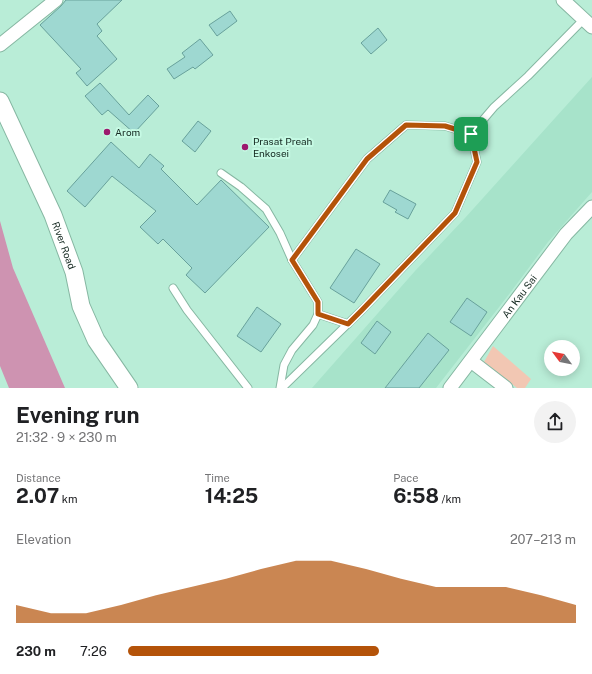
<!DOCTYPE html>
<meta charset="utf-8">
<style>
:root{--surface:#fff;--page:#f2f2f2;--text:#202124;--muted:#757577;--accent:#b45309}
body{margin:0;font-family:"Public Sans",sans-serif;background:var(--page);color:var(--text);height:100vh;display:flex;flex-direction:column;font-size:15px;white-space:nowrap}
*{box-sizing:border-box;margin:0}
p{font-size:13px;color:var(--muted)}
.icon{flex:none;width:22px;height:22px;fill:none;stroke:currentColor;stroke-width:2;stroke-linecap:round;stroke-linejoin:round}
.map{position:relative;height:388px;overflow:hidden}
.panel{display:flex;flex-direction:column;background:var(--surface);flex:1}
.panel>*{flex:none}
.needle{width:26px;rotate:302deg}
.controls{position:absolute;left:544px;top:340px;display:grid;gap:8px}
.controls a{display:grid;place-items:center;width:36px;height:36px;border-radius:50%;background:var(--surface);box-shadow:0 2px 10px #0003;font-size:20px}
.pin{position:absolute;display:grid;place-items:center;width:34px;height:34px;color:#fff;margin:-17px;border-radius:8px;box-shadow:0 2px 6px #0006}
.round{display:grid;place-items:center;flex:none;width:42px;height:42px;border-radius:21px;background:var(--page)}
.headline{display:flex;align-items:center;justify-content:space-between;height:68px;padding:0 16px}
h1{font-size:22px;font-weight:700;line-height:30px}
.stats{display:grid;grid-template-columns:repeat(3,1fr);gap:6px;height:68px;padding:4px 16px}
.stats div{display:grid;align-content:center}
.stats b{font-size:20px;font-weight:700}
.stats small{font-size:11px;font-weight:400}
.stats p{font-size:11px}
.chart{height:112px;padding:8px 16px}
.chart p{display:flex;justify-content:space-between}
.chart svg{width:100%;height:72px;margin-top:4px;fill:var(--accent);opacity:.7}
ul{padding:0 16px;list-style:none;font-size:13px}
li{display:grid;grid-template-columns:64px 48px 1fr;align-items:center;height:30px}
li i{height:10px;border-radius:5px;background:var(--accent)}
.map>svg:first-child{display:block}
</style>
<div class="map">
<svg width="592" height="388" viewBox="0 0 592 388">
<rect width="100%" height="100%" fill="#b9edd7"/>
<polygon fill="#a7e3ca" points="592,77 592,192 548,242 510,293 436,388 312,388 415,271 465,218"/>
<polygon fill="#f2c7b3" points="493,346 531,379 525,388 517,388 484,362"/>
<polygon fill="#ce93b1" points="0,221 13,268 65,388 9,388 0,366"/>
<g fill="#9ed8d1" stroke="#68a19b">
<polygon points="66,0 122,0 97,24 102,31 97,36 117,59 87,86 76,73 81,69 40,25 61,6"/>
<polygon points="230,11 237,21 217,36 209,25"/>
<polygon points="378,28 387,40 371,54 361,43"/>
<polygon points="200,39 213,55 195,69 193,67 174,79 167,69 185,57 182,53"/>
<polygon points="100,83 129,115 148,95 159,106 134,133 108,110 102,115 85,96"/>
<polygon points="198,121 211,131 195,152 182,141"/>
<polygon points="111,142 139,168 150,154 164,166 161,169 197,205 221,180 269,227 205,293 186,275 192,268 163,239 158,244 140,227 156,211 112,176 85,207 67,191"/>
<polygon points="390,190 416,204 408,219 395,212 397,210 383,202"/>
<polygon points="356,249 380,264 354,303 330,288"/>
<polygon points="467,298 487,312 471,336 450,322"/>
<polygon points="257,307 281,324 261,352 237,336"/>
<polygon points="377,321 391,332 375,354 361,343"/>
<polygon points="428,333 449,350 419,388 385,388"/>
</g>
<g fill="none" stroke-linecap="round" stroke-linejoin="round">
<g stroke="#86b7a2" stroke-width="9">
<g id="service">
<polyline points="221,173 241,187 266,209 280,233 292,260 318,302 318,314 313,325 292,350 284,365 280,388"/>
<polyline points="292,260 367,159 406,125 445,126 471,134"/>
<polyline points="173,288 187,310 248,388"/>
<polyline points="318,314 348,324"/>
<polyline points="282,388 362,310 455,213 477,162 471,134 494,107 528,76 584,19"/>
</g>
</g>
<g stroke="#86b7a2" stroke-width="15">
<g id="minor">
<polyline points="563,0 592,27"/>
<polyline points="0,45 56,0"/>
<polyline points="471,361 506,388"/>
<path id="s1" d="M450,388L566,234L592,207"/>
</g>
</g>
<g stroke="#86b7a2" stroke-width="19">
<g id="tertiary">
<path id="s2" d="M0,101L53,215L74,272L81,306L96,340L129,388"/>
</g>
</g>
<use href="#service" stroke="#fff" stroke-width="7"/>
<use href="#minor" stroke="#fff" stroke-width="13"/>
<use href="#tertiary" stroke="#fff" stroke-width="17"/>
</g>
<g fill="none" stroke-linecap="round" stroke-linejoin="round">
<g stroke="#fff" stroke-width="8">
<polygon id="route" points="406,125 445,126 471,134 477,162 455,213 362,310 348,324 318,314 318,302 292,260 367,159"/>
</g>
<use href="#route" stroke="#b45309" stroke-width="5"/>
</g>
<g fill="#9c1a6e" stroke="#c6fae4" stroke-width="1.5">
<circle cx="107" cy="132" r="4"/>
<circle cx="245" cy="147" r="4"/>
</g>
<g text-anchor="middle" stroke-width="4" stroke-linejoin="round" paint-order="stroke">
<g font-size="10" fill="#142820" stroke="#c6fae4" text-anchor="start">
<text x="115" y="136">Arom</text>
<text x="253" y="145">Prasat Preah<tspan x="253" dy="12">Enkosei</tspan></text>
</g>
<g font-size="10" fill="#142820" stroke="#c6fae4">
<text dy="4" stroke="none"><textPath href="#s2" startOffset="158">River Road</textPath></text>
<text dy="4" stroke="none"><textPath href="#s1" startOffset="115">An Kau Sai</textPath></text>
</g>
</g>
</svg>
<div class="controls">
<a><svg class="needle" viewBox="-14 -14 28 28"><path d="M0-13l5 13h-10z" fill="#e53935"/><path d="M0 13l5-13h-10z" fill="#757577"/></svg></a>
</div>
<div class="pin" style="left:471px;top:134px;background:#1e9e55"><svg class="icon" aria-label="arrive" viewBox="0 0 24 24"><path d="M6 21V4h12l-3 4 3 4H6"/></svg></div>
</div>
<section class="panel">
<div class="headline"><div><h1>Evening run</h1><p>21:32 · 9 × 230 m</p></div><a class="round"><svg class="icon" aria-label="share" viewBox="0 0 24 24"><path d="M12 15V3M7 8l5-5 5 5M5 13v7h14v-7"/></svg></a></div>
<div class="stats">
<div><p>Distance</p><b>2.07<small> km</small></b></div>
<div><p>Time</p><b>14:25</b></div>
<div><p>Pace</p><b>6:58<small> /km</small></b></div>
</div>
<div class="chart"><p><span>Elevation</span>207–213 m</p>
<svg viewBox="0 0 160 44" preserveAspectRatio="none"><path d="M0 44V33L10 38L20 38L30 33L40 27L50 22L60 17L70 11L80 6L90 6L100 11L110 17L120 22L130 22L140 22L150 27L160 33V44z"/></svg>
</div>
<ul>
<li><b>230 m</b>7:26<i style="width:56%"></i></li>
</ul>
</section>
